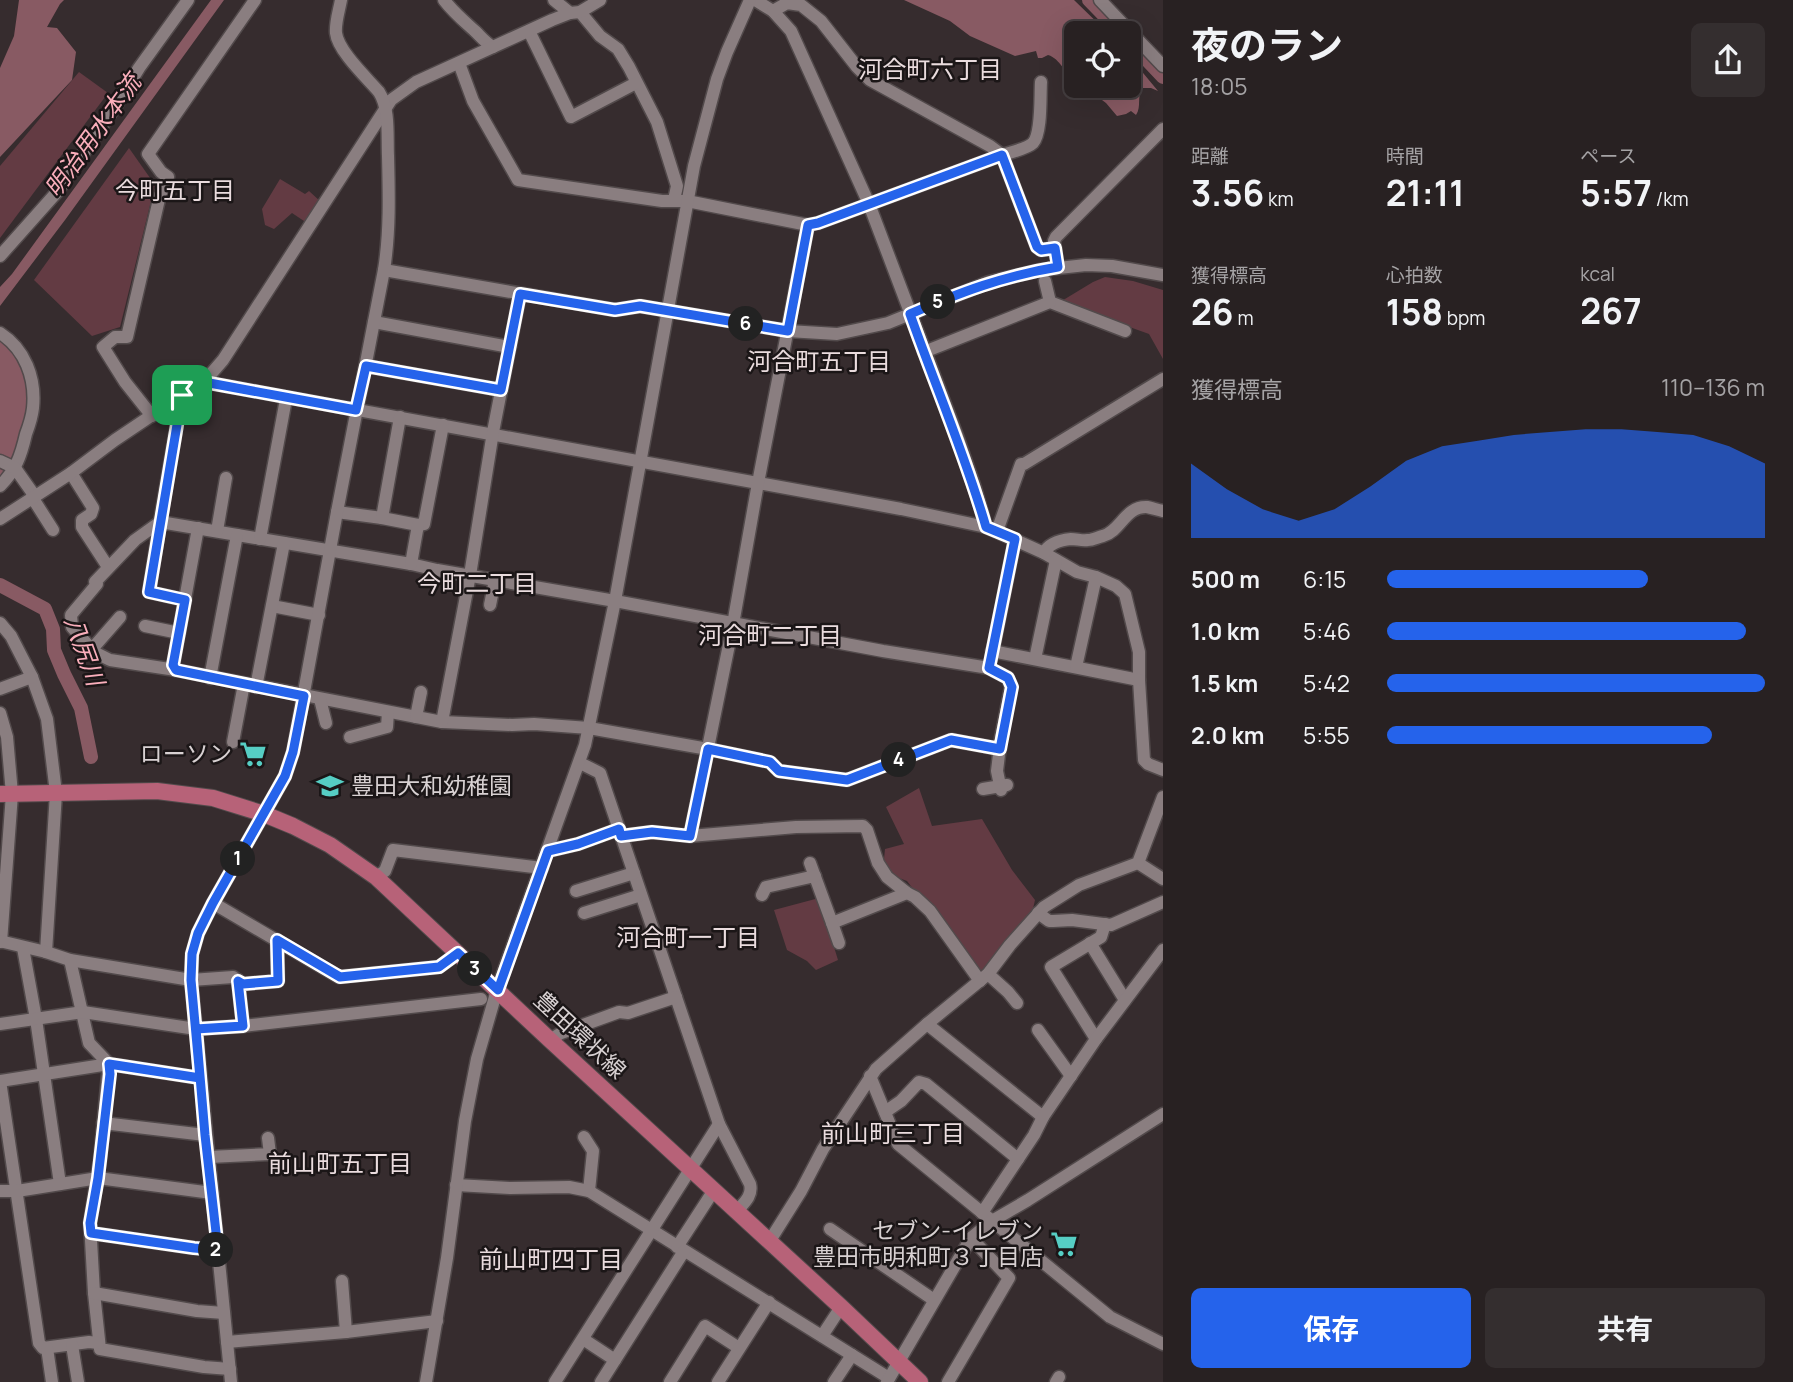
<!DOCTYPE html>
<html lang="ja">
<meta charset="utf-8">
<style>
:root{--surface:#282122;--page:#342e2f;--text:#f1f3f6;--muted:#a5a3a5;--line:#443e40;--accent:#2563eb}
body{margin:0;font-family:Manrope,"Noto Sans JP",sans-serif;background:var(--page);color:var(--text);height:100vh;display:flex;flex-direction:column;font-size:26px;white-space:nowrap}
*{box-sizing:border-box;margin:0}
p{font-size:23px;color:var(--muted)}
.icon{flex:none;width:38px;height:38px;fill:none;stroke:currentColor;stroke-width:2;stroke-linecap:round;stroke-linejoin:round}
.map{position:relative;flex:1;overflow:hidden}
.side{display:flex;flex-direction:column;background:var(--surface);width:630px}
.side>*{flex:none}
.fabs{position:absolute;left:1064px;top:21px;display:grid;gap:14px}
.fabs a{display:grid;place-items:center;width:77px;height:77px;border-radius:10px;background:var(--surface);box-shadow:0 7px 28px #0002,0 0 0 2px var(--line);font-size:35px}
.pin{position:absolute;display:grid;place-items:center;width:60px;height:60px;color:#fff;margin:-30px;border-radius:14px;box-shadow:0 4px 10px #0006}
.km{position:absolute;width:35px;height:35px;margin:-18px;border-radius:50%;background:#222;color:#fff;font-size:19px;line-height:35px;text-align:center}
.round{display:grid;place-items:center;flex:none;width:74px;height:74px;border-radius:10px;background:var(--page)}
.head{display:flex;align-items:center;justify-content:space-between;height:119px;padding:0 28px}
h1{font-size:38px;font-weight:700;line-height:52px}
.stats{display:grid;grid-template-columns:repeat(3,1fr);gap:10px;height:119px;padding:7px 28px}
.stats div{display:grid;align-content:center}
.stats b{font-size:35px;font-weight:700}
.stats small{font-size:19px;font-weight:400}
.stats p{font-size:19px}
.chart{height:196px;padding:14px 28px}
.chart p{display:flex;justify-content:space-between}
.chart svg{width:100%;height:126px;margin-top:7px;fill:var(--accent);opacity:.7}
.button{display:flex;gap:14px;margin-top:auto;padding:14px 28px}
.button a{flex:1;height:80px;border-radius:10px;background:var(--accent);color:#fff;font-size:28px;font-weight:700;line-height:80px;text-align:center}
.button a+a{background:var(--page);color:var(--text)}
ul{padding:0 28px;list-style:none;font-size:23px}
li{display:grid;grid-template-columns:112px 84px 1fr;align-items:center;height:52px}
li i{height:18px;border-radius:9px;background:var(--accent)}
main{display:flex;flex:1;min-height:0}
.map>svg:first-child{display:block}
</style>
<main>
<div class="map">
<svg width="1163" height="1382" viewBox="0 0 1163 1382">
<rect width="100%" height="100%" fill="#362c2e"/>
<g fill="#633b43">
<polygon points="79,72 108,93 0,238 0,166"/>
<polygon points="129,148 155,185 120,327 92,336 34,280"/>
<polygon points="280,179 305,194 309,191 321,202 307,223 292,213 274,229 265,225 262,209"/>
<polygon points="1105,277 1133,281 1163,290 1163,359 1149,334 1060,302 1093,282"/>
<polygon points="919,788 932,826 982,819 1012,870 1035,900 1032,913 988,974 978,974 907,881 891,875 884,859 885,849 904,844 886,807"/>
<polygon points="819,898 838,960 816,970 807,961 787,950 774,910"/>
</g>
<g fill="#885a63">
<polygon points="19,0 64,0 60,4 47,27 57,28 76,52 72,80 0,157 0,68 14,36"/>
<polygon points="211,0 224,0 65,220 0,306 0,287 12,274"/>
<path d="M904,0H1074L1108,33H1076V79C1063,73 1061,59 1048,55L1042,58H1038L1036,51L1015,56L970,36L950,21Z"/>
<path d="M1129,56L1158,91L1151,88H1143C1136,97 1142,106 1136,115L1131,111L1126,114L1117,116L1106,103L1086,88L1085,86H1129Z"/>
<polygon points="0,338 19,356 28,381 30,415 17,453 0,478"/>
</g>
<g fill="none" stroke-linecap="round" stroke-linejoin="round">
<g stroke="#885a63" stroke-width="14">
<polyline points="1089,0 1121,33"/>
<polyline points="1129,41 1163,77"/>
<polyline points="0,585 45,609 53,629 54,650 64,674 81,708 91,757"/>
</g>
<g stroke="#524a4b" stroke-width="15">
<g id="minor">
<path d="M444,0C454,13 464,21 476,32C482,38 486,43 493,47"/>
<polyline points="554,0 570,13"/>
<polyline points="755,0 773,11 791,31 869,204 957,436 975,488 986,527"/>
<polyline points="1100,0 1163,66"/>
<path d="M773,11L787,3L801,5L821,21L857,67L870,80L990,146L1002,155C1011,152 1027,149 1033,143C1042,133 1040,96 1041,82"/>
<polyline points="580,12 600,36 618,49 629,67 657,122 677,186 674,200"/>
<polyline points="529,31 571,117 636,83"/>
<polyline points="459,63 473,101 518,180 662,201 687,201 808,225 818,223 1002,155 1037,247 1041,250 1055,248"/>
<polyline points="0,256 57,192 117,104 139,68 188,0"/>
<polyline points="1056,256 1054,241 1056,237 1163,129"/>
<polyline points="384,270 615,310 640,306 788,331 837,334 888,323 989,282 1040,270 1086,265 1112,266 1163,275"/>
<polyline points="1045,281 1050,302 1125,331"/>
<polyline points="374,322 510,347"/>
<path d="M0,333C25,349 36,378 33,408C32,417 29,426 26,434C21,456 16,470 0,486"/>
<polyline points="924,352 1050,302"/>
<polyline points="366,366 501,390"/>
<polyline points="204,382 901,509 986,527 1044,553 1077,572 1096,577 1116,586 1125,594 1139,652 1139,680 1144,760 1148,764 1163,770"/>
<polyline points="182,395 160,522 411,564 437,570 615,601 883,651 989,668 1008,678 1011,687 1001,738 997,771 1001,790"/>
<polyline points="152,416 125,382 103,347 115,337 127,337 160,195 168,177 161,172 148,154 255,0"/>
<polyline points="0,461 15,468 34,495"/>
<polyline points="71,473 93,508 91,514 82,520 82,527 108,567"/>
<polyline points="32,497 53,530"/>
<polyline points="337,512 382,518 418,525 424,524 443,425"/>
<polyline points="382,518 400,417"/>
<polyline points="0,519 71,473 115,440 182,395 204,382 223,360 391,100 416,82 552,20 570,13 580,12 600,0"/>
<polyline points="160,522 135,540 95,582 97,584 71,615 72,627 94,652 110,660 176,670"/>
<polyline points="160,522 149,592 185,600"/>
<polyline points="198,528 173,665 176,670 442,722 512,725 534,724 589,728 708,749 770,762 779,771 847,780 951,740 1000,749"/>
<polyline points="217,531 226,478"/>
<polyline points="997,531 1021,464 1024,464 1163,379"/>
<polyline points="260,539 286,399"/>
<path d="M1044,553C1049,543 1060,540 1071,539C1077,539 1082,541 1088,540C1093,540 1098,537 1103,536C1121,531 1125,506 1147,507C1152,508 1158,510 1163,511"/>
<polyline points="411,564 418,525"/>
<polyline points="490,605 495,580"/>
<polyline points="272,606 319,615"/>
<polyline points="0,623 11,636 32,677 47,719 56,793 46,952"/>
<polyline points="145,626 179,633"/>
<polyline points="92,649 120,617"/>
<polyline points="992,651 1139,680"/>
<polyline points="991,659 1015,539"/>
<polyline points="1035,659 1056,560"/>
<polyline points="1076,667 1096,577"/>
<polyline points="210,678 237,535"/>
<polyline points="256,687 284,543"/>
<polyline points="0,689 32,677"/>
<polyline points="320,699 326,723"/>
<polyline points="0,713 7,737 12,794 1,942"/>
<polyline points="416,717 421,692"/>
<polyline points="442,722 470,575 493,432 520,294"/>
<polyline points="350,737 387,727 388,712"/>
<polyline points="233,742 244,684"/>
<path d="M580,763L600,773L719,1124L750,1184C753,1196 744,1203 736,1212"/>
<polyline points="983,789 1007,785"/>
<polyline points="621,836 652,832 690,836 796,827 863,826 867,830 878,863 887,877 907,893 915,897 930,911 980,981"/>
<polyline points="690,836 732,630 758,483 808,225"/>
<polyline points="548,851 578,844 619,829"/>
<polyline points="810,863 832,923 907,893"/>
<polyline points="1138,863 1163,879"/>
<polyline points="376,877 385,871 393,850 542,868"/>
<polyline points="576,891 634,873"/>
<polyline points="762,895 766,887 815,876"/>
<polyline points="213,903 339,977 439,967 458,953"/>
<polyline points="584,913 641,895"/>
<polyline points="1038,913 1049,921 1053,921 1072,920 1111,925 1163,902"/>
<polyline points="832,923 839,943"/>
<polyline points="0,941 46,952 70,960 191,980 233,977 243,984 278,981 277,940"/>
<polyline points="1090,943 1125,1000"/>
<polyline points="23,948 36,1019 60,1184"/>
<polyline points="70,960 89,1043 109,1064 100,1160 90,1223 94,1293 100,1349 204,1367 230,1369"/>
<polyline points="988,974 1008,992 1017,1003"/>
<polyline points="238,980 243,1026"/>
<polyline points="0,1024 83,1012 196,1029 243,1026 481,999"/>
<polyline points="927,1024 1043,1117"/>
<polyline points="1038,1030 1071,1076"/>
<polyline points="1096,1039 1051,967 1101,937 1105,924"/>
<polyline points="550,1040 561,1033 619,1012 628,1013 676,997"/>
<polyline points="870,1076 898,1144 1110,1317 1163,1344"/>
<polyline points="0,1081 39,1343 43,1348 89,1342 98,1343"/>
<polyline points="0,1081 109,1064 200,1078"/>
<polyline points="885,1112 901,1101 919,1082 926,1084 1018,1159"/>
<polyline points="103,1123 205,1135"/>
<polyline points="584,1137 593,1151 589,1191"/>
<polyline points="209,1157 270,1154 268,1138"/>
<polyline points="456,1185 510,1188 569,1187 589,1191 889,1378"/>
<polyline points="0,1191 17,1191 98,1178 212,1193"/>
<polyline points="982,1213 1034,1135 1043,1117 1096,1039 1163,950"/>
<polyline points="830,1229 934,1300"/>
<polyline points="91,1233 194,1248 218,1250"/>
<polyline points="769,1242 801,1191 823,1149 876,1069 927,1024 988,974 1010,945 1044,907 1079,885 1138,863 1163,797"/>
<polyline points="677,1247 714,1190"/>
<polyline points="342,1281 346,1332"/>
<polyline points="94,1293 197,1311 224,1313"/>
<polyline points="822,1336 841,1307"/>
<polyline points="583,1339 615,1360"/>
<polyline points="227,1342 346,1332 437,1321"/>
<polyline points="72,1345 78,1382"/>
<polyline points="47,1348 52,1382"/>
<path d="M231,1382L191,980L192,954L198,933L213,903L285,776L293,752L337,512L384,270C390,232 389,194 388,156C387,136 390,109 379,92C367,78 338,51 336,33C335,23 339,11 341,0"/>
<polyline points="426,1382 447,1258 465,1121 477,1059 497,990 585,745 615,601 694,166 717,79 727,52 750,0"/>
<polyline points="555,1382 719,1124"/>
<polyline points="601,1382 684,1251"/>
<polyline points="670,1382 705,1326 739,1348"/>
<polyline points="718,1382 769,1302"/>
<polyline points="834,1382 852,1355"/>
<polyline points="887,1382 971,1238 992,1221 1028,1200 1163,1114"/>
<polyline points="948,1382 1009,1278 971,1238"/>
<polyline points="1056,1382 1059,1377"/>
</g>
</g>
<g stroke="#524a4b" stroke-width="18">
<polyline id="major" points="0,794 157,791 213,798 264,814 293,826 330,845 376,877 550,1040 841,1307 920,1382"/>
</g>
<use href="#minor" stroke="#8a7e80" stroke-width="12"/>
<use href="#major" stroke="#b76278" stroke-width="16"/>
</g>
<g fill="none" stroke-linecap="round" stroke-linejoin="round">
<g stroke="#fff" stroke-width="14">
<path id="route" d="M182,395L149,592L185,600L173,665L176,670L304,696L293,752L285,776L213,903L198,933L192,954L191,980L200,1078L109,1064L110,1074L98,1178L90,1223L91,1233L194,1248L218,1250L205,1135L196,1029L243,1026L238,981L243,984L278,981L277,940L340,977L439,967L458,953L498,990L548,851L578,844L619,829L621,836L652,832L690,836L708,749L770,762L779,771L847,780L951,740L1000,749L1012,687L1008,678L989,668L1015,539L986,527C965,454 935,385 910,314C961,292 1003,276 1058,267L1055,248L1041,250L1037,247L1002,155L818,223L808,225L788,331L640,306L615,310L520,294L501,390L366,366L356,410L204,382L182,395"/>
</g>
<use href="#route" stroke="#2563eb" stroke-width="9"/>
</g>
<defs>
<g id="supermarket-bare" transform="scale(2.1)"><path d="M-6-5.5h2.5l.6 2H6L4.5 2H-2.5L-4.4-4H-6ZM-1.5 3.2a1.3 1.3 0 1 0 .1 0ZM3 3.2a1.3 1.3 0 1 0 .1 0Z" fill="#56cec4" stroke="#1b1617" stroke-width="2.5" paint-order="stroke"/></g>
<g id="school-bare" transform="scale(2.1)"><path d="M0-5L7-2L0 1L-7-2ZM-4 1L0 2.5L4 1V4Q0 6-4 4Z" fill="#56cec4" stroke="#1b1617" stroke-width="2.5" paint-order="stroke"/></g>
</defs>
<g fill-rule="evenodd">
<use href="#supermarket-bare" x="253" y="754"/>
<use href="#school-bare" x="330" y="786"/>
<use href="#supermarket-bare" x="1064" y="1244"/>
</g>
<g text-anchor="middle" stroke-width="5" stroke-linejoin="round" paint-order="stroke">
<g font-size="23" fill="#d8d1d2" stroke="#1b1617" text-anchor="end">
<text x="232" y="762">ローソン</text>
<text x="351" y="794" text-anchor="start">豊田大和幼稚園</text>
<text x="1043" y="1239">セブン-イレブン<tspan x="1043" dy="26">豊田市明和町３丁目店</tspan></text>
</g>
<g font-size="23" fill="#d8d1d2" stroke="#1b1617">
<text transform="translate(580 1035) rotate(43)" y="8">豊田環状線</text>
</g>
<g font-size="24" fill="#eadcde" stroke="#1b1617">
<text x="930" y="78">河合町六丁目</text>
<text x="175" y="199">今町五丁目</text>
<text x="819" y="370">河合町五丁目</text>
<text x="477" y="592">今町二丁目</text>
<text x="770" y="644">河合町二丁目</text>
<text x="688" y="946">河合町一丁目</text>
<text x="893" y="1142">前山町三丁目</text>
<text x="340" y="1172">前山町五丁目</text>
<text x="551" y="1268">前山町四丁目</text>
</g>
<g font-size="24" font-style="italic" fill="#faaebb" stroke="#1b1617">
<text transform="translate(93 136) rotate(-54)" y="8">明治用水本流</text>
<text transform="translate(84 651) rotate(70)" y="8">八尻川</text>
</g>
</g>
</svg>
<div class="fabs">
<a><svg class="icon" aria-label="locate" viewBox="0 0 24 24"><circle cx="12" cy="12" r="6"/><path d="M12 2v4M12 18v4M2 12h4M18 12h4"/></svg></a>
</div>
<div class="pin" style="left:182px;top:395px;background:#1e9e55"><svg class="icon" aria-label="arrive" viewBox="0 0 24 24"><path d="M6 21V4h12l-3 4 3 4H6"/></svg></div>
<b class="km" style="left:238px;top:859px">1</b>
<b class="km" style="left:216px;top:1250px">2</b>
<b class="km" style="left:475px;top:969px">3</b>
<b class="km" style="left:899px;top:760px">4</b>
<b class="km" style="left:938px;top:302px">5</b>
<b class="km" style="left:746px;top:324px">6</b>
</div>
<section class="side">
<div class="head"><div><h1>夜のラン</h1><p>18:05</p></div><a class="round"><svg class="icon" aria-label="share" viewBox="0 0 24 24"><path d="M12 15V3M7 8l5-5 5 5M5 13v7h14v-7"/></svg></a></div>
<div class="stats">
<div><p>距離</p><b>3.56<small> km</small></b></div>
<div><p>時間</p><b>21:11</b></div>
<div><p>ペース</p><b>5:57<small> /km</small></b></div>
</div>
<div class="stats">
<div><p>獲得標高</p><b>26<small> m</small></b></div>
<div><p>心拍数</p><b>158<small> bpm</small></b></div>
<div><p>kcal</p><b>267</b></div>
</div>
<div class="chart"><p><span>獲得標高</span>110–136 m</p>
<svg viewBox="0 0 160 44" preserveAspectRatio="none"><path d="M0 44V18L10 27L20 34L30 38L40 34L50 26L60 17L70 12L80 10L90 8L100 7L110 6L120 6L130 7L140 8L150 12L160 18V44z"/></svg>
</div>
<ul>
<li><b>500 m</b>6:15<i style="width:69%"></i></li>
<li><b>1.0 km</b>5:46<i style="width:95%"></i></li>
<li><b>1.5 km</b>5:42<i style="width:100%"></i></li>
<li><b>2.0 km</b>5:55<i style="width:86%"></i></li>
</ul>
<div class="button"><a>保存</a><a>共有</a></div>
</section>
</main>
